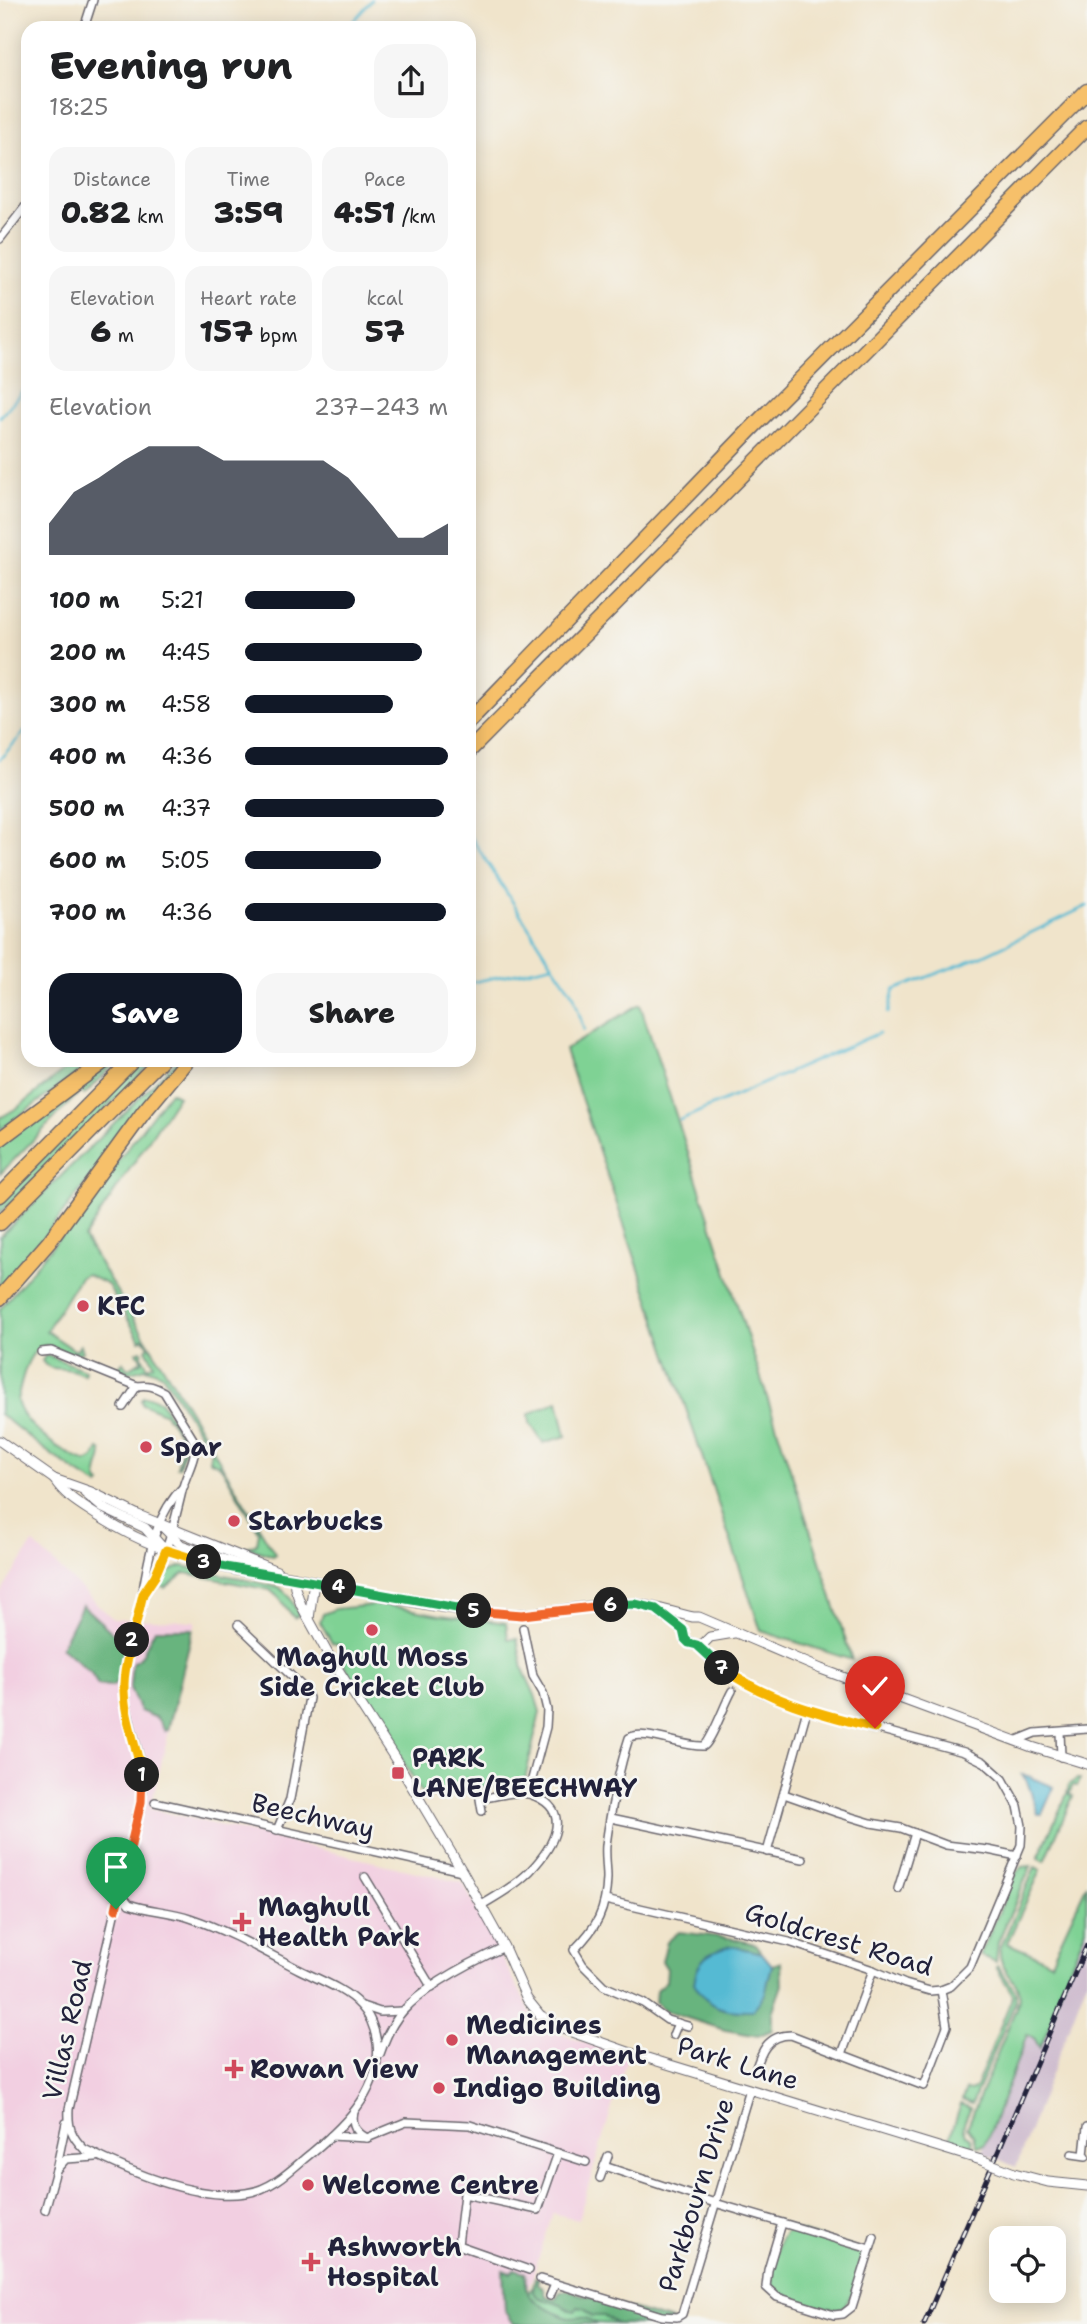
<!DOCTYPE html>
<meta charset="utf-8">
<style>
:root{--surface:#fff;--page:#f6f6f6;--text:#202124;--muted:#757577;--accent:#111827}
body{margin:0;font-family:"Shantell Sans",sans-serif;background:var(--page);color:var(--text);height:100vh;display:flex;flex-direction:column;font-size:26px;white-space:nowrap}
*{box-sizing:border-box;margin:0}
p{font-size:23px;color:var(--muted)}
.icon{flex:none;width:38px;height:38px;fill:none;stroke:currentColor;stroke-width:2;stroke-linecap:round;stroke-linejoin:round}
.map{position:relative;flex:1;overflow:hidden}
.details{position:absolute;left:21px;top:21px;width:455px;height:1046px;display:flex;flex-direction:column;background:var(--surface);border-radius:21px;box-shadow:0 4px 18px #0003}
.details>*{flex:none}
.controls{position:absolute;left:989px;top:2226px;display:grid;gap:14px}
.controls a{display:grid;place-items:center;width:77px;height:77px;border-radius:14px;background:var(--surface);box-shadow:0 4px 18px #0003;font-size:35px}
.pin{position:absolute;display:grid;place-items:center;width:60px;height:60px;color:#fff;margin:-72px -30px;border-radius:50% 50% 50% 0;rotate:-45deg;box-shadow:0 0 7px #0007}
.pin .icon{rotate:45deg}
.km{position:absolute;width:35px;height:35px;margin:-18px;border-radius:50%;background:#222;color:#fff;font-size:19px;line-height:35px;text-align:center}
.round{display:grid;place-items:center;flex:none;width:74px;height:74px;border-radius:21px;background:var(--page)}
.headline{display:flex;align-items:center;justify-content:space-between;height:119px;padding:0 28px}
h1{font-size:38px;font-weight:800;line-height:52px}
.stats{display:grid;grid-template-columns:repeat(3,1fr);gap:10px;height:119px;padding:7px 28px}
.stats div{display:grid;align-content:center;border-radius:18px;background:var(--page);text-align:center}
.stats b{font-size:30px;font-weight:800}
.stats small{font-size:19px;font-weight:400}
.stats p{font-size:19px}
.chart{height:196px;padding:14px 28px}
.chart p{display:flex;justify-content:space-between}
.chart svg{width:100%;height:126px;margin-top:7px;fill:var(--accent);opacity:.7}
.button{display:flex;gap:14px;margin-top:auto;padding:14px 28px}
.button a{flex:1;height:80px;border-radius:21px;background:var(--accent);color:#fff;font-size:28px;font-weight:800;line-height:80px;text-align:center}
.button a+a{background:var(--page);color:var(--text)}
ul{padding:0 28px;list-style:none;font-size:23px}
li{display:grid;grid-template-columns:112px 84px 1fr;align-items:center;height:52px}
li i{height:18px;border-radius:9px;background:var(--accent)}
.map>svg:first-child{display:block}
</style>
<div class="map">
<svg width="1087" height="2324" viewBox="0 0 1087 2324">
<rect width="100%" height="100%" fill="#f6f6f2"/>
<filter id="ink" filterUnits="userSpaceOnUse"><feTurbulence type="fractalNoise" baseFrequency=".0143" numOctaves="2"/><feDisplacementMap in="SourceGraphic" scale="14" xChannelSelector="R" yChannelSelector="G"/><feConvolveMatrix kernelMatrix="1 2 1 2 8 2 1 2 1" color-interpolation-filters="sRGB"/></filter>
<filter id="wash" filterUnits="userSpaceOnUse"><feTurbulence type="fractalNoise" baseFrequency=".00686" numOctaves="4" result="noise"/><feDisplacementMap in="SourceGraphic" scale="28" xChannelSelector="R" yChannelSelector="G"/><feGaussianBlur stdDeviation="1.57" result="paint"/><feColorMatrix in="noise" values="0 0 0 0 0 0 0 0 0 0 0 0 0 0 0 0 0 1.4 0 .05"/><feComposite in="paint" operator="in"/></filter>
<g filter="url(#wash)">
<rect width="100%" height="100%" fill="#f0e4cb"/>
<polygon fill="#f2cfe1" points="33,1543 113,1619 196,1621 150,1809 463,1883 535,2020 553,2031 627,2058 578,2220 553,2213 531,2282 515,2316 529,2324 0,2324 0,1594"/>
<polygon fill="#cfbdcf" points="1087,1884 1087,1980 1016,2167 982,2152"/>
<g fill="#7fd294" stroke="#507a68" stroke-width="2">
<polygon points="640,1004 852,1660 761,1631 565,1050"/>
<polygon points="76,1061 94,1061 0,1130 0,1118 17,1108"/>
<polygon points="111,1061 118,1061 84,1095 80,1092 0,1174 0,1144"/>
<polygon points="140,1061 154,1061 0,1213 0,1201"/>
<polygon points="176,1061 182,1061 0,1293 0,1237"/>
<path d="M170,1092L178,1096L84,1238L173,1383L275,1554L273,1556L247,1547L257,1543L259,1532L223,1470L219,1465L209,1460L211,1451L162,1374L146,1368L127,1373L93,1359L94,1358L119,1368L123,1362L127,1369L142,1361L137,1352L141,1350L143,1353L141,1355L148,1367L154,1364L146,1349L149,1346L143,1338L140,1340L108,1285L86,1274L80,1277L46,1331L76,1351L80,1345L82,1352L75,1355L46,1345C26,1350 22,1381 17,1400C22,1426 63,1453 86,1462L94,1458L99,1449L102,1451C103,1464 91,1473 101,1484L99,1486C64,1466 32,1440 0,1414V1309L64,1232Z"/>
<path d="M45,1356H50L85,1370L84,1375C80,1373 76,1371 71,1370C60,1367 50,1372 42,1361Z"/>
<polygon points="143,1397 152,1397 161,1402 182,1435 184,1450 179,1467 177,1467 182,1447 178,1432 164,1413 142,1404 141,1400"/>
<polygon points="558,1401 566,1436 543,1443 530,1423 529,1414"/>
<polygon points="182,1566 279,1587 289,1596 299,1615 294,1618 279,1598 270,1590 185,1573 165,1588 156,1585 161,1575"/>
<polygon points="383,1604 440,1615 506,1623 508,1639 517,1639 523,1669 535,1695 540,1712 524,1784 472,1788 425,1798 339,1656 342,1651 338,1644 332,1643 320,1622 323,1614 335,1609"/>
<polygon points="1077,1779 1080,1779 1077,1786 1073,1785 1069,1794 1073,1796 1045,1861 1038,1858 1067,1794 1069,1784"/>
<polygon points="1031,1866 998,1942 996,1962 980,1955 1016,1873 1022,1867"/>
<path d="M1035,1867L1041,1870L1007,1943L1051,1962L1087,1884L1086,1929L1053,2008L1056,2010L1040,2048L1034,2038L1027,2035L985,2145L977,2146L974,2135L967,2128L1020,1998C1019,1978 998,1972 1000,1949Z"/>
<polygon points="998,1966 1016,1992 1016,2000 972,2104 962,2100 966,2090 970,2091 975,2089 1013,1995 996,1967"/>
<path d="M961,2104L971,2108C966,2119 957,2131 971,2138L973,2147H962L948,2143Z"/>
<path d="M789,2230H795L851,2247L862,2254C865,2268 852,2300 842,2308C825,2311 785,2298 773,2287C768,2274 776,2239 789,2230Z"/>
<path d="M532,2288L539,2298L560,2304L569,2310L578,2307L584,2308L589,2313L604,2316L617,2324C586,2324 551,2318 528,2294Z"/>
</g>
<g fill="#67b47e" stroke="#446b5c" stroke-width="2">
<path d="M82,1605L127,1646L124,1654C128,1665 121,1680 112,1686L98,1685L90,1672L61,1647Z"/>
<polygon points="155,1629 193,1629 168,1730 165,1731 157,1718 140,1711 130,1688 132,1663 141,1657"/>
<polygon points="679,1932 730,1938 755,1944 762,1953 731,1946 765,1994 772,1965 781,1962 782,1985 772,2013 772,2030 758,2036 725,2030 665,2011 655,2002 656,1990 666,1981 667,1969 662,1961 667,1942"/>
<path d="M515,2269L525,2272C526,2279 526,2289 529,2295C533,2302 561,2317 569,2318C580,2318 586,2315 596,2324H514L505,2310L503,2270L511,2273Z"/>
<path d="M535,2277L539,2278L537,2283L543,2287L546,2296L555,2299L560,2292L567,2290L672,2321V2324H617L604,2316H592L584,2308L578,2307L575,2311C567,2310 564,2306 558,2304C540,2297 529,2301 535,2277Z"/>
</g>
<g fill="#55bad3" stroke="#3c6e87" stroke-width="2">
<polygon points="1022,1775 1028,1776 1054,1787 1042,1814 1038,1814 1027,1781"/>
<path d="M731,1946L762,1953L772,1965L765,1994L752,2011C722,2012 709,2008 694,1983C698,1957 708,1953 731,1946Z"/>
</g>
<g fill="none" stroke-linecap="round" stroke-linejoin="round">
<g stroke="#55bad3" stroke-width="2.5">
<polyline points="347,28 372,0"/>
<polyline points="0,417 28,385"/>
<polyline points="0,759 28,728"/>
<polyline points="469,834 553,965 469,983"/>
<polyline points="553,965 574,996 584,1030"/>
<polyline points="888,1013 894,990 982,956 1087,906"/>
<polyline points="680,1120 879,1033"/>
</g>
</g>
</g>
<g filter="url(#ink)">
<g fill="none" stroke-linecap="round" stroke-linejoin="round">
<g stroke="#6a666d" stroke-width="10">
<g id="minor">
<polyline points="84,28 93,0"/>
<polyline points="0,239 28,203"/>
<path d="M41,1352L51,1351L137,1386C148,1384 155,1387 164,1392L193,1439C199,1455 187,1471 183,1487C174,1524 167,1559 145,1591"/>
<polyline points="123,1407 137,1386"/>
<polyline points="238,1625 305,1689 309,1698 290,1799 277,1830"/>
<polyline points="523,1628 533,1676 543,1693 547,1710 546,1727 528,1794"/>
<polyline points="1060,1732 1061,1757"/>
<polyline points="1015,1741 1035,1733 1087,1729"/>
<polyline points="784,1794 838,1813 871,1823 901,1828 946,1845 988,1850 1017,1856"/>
<polyline points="155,1802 462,1871"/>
<polyline points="611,1818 803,1859"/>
<polyline points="767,1852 807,1710"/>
<polyline points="365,1877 432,1988"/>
<path d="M122,1884V1895L129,1904C148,1911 170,1911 190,1918C229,1931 265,1952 300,1970C320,1980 345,1989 360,2005C370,2015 375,2030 377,2043C383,2092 339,2131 304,2159C287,2174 269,2190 246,2193C196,2201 128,2171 84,2149C71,2136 68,2127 69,2109L143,1790C144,1756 127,1724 124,1690C122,1666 132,1639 138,1616C148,1571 149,1520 184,1486"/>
<polyline points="898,1889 915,1833"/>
<polyline points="605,1900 789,1942 873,1970 905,1984 930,1991 941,1990 951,1986 970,1967 1021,1845 1022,1826 1018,1806 1003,1779 984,1762 964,1752 807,1710 760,1692 715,1664 697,1645"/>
<path d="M480,1906C497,1896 516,1885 530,1871C553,1847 576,1809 529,1794C514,1790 494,1797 480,1799L482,1811"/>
<polyline points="362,2006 380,2012 402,2011"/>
<path d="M688,2026L667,2020L643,2003L604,1986L583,1965L574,1950C597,1927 606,1911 607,1878C607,1867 605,1856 606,1845C610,1814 619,1768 629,1738C642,1728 685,1748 704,1746C712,1740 725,1703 732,1691"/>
<polyline points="673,2035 678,2023"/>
<path d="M380,2054C385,2039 392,2023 403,2011C425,1986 474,1961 504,1947"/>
<polyline points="842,2054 873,1970"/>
<path d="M755,2071C761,2052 767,2035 791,2035L924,2086L947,2026L941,1990"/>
<polyline points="66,2123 56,2170 66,2159 96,2157"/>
<path d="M331,2136L367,2138C356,2132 351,2125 354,2112"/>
<polyline points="367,2138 406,2122 470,2125 586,2162"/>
<polyline points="1072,2154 1086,2156"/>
<polyline points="1084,2155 1087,2127"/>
<polyline points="604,2166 715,2203 870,2249"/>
<polyline points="600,2178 608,2156"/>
<polyline points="45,2210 56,2170"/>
<polyline points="782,2223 768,2270 766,2287 777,2297 834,2315 843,2314 852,2307 874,2237"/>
<polyline points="529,2270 458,2245 464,2194 538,2210 558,2153"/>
<polyline points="540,2279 662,2316 677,2317 682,2314 750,2089"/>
<polyline points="550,2296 555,2284"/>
</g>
</g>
<g stroke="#6a666d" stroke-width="11">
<g id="tertiary">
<polyline points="0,1441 54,1479 91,1492 138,1515 277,1571"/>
<path d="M54,1479C66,1497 80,1504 98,1516C140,1543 187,1560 236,1570C253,1573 271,1573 289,1576C360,1590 431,1610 503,1614C547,1617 592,1600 636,1604C655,1606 674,1613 693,1617H699L821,1669L1032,1747L1087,1764"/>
<polyline points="85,1493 103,1508 145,1528 164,1549"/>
<polyline points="162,1526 181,1545 252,1569"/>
<polyline points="294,1577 295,1588 301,1605 328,1654 396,1760 462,1871 504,1947 527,1999 540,2015 563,2029 631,2053 981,2160"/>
<polyline points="657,1610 683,1630 685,1639 694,1645 703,1644 710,1637 734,1633"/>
<polyline points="309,1619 314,1581"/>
<polyline points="1014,2173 1048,2182 1087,2186"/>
</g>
</g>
<g stroke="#6a666d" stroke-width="17">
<g id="motorway">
<polyline points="469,721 751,429 1087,91"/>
<polyline points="469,751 1087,127"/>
<polyline points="0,1139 106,1060"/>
<polyline points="0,1195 133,1060"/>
<polyline points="0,1223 161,1060"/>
<polyline points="0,1298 49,1242 143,1113 187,1060"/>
</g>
</g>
<use href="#minor" stroke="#fff" stroke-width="7"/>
<use href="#tertiary" stroke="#fff" stroke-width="9"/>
<use href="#motorway" stroke="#f6c06b" stroke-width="14"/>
<g stroke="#22223b" stroke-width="5">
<polyline id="rail" points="924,2324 1087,1945"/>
</g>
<use href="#rail" stroke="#f6f6f2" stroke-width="2.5" stroke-dasharray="8" stroke-linecap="butt"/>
<g stroke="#6a666d" stroke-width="11" stroke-linecap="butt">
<polyline id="tertiary-bridge" points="981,2160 1014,2173"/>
</g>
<use href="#tertiary-bridge" stroke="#fff" stroke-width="9"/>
</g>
</g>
<g fill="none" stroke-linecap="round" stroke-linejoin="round" filter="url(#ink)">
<g stroke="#fff" stroke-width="14">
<polyline id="split-1" points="116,1909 141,1802 142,1775"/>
</g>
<g stroke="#fff" stroke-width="14">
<path id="split-2" d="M132,1640C129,1654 124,1669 124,1684C123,1714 136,1745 142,1775"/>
</g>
<g stroke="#fff" stroke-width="14">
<polyline id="split-3" points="132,1640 143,1594 155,1576 166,1550 204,1562"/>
</g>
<g stroke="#fff" stroke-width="14">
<path id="split-4" d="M204,1562C248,1573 294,1577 339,1587"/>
</g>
<g stroke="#fff" stroke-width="14">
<polyline id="split-5" points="339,1587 474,1611"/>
</g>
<g stroke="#fff" stroke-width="14">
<polyline id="split-6" points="474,1611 522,1615 611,1605"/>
</g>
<g stroke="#fff" stroke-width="14">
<polyline id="split-7" points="611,1605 635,1604 656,1609 683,1630 685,1639 689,1643 697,1645 722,1668"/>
</g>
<g stroke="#fff" stroke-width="14">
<path id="split-8" d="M722,1668C768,1701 821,1714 875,1728"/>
</g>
<use href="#split-1" stroke="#f0652b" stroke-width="9"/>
<use href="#split-2" stroke="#f5b400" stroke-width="9"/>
<use href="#split-3" stroke="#f5b400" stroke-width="9"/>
<use href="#split-4" stroke="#22a559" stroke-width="9"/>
<use href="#split-5" stroke="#22a559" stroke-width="9"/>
<use href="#split-6" stroke="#f0652b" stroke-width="9"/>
<use href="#split-7" stroke="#22a559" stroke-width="9"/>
<use href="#split-8" stroke="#f5b400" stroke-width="9"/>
</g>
<g fill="#d1495b" stroke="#f6f6f2" stroke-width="2.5">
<circle cx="83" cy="1306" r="7"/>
<circle cx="146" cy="1447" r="7"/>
<circle cx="234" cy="1521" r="7"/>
<circle cx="372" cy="1630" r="7"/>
<rect x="391" y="1766" width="14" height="14" rx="3.5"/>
<path d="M238.5 1911.5h7v7h7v7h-7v7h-7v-7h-7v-7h7z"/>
<circle cx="452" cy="2040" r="7"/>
<path d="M230.5 2058.5h7v7h7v7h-7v7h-7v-7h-7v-7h7z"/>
<circle cx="439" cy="2088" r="7"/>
<circle cx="308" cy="2185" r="7"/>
<path d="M307.5 2251.5h7v7h7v7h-7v7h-7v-7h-7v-7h7z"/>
</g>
<g text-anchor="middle" stroke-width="5" stroke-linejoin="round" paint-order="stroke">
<g font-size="26" font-weight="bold" fill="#22223b" stroke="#f6f6f2" text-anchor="start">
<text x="97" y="1315">KFC</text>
<text x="160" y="1456">Spar</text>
<text x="248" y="1530">Starbucks</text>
<text x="372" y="1666" text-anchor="middle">Maghull Moss<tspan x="372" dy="30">Side Cricket Club</tspan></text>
<text x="412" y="1767">PARK<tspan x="412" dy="30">LANE/BEECHWAY</tspan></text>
<text x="258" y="1916">Maghull<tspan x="258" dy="30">Health Park</tspan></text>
<text x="466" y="2034">Medicines<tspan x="466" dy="30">Management</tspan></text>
<text x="250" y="2078">Rowan View</text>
<text x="453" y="2097">Indigo Building</text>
<text x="322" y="2194">Welcome Centre</text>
<text x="327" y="2256">Ashworth<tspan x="327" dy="30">Hospital</tspan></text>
</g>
<g font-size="26" fill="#22223b" stroke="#f6f6f2">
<text transform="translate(313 1816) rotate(13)" y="9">Beechway</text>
<text transform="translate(839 1939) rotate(17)" y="9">Goldcrest Road</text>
<text transform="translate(67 2030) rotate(-77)" y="9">Villas Road</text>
<text transform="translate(738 2063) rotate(17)" y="9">Park Lane</text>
<text transform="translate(696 2195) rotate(-73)" y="9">Parkbourn Drive</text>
</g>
</g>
</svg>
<div class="controls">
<a><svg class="icon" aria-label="locate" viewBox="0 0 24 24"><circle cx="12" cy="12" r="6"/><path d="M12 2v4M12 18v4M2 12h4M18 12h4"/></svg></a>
</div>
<div class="pin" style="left:116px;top:1909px;background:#1e9e55"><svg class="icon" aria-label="arrive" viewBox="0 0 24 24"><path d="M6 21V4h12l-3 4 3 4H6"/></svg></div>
<div class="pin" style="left:875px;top:1728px;background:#d93025"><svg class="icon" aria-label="check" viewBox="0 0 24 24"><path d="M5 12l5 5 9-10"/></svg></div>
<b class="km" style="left:142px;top:1775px">1</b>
<b class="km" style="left:132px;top:1640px">2</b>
<b class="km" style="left:204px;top:1562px">3</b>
<b class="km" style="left:339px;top:1587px">4</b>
<b class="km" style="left:474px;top:1611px">5</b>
<b class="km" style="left:611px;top:1605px">6</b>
<b class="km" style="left:722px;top:1668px">7</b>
<section class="details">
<div class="headline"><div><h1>Evening run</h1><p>18:25</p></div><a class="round"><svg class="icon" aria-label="share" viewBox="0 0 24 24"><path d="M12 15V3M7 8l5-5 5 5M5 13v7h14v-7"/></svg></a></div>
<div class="stats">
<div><p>Distance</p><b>0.82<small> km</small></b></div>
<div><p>Time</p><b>3:59</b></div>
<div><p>Pace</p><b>4:51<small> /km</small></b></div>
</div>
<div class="stats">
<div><p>Elevation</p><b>6<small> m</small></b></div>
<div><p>Heart rate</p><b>157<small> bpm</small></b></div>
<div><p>kcal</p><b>57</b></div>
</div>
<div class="chart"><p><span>Elevation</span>237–243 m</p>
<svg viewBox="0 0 160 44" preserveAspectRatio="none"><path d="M0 44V33L10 22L20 17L30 11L40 6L50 6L60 6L70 11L80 11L90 11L100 11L110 11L120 17L130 27L140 38L150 38L160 33V44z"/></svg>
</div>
<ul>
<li><b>100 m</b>5:21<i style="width:54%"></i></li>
<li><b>200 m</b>4:45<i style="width:87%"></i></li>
<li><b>300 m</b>4:58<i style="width:73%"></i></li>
<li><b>400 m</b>4:36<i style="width:100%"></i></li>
<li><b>500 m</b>4:37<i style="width:98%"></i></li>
<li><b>600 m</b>5:05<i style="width:67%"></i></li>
<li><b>700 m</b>4:36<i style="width:99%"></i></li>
</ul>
<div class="button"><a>Save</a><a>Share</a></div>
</section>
</div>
